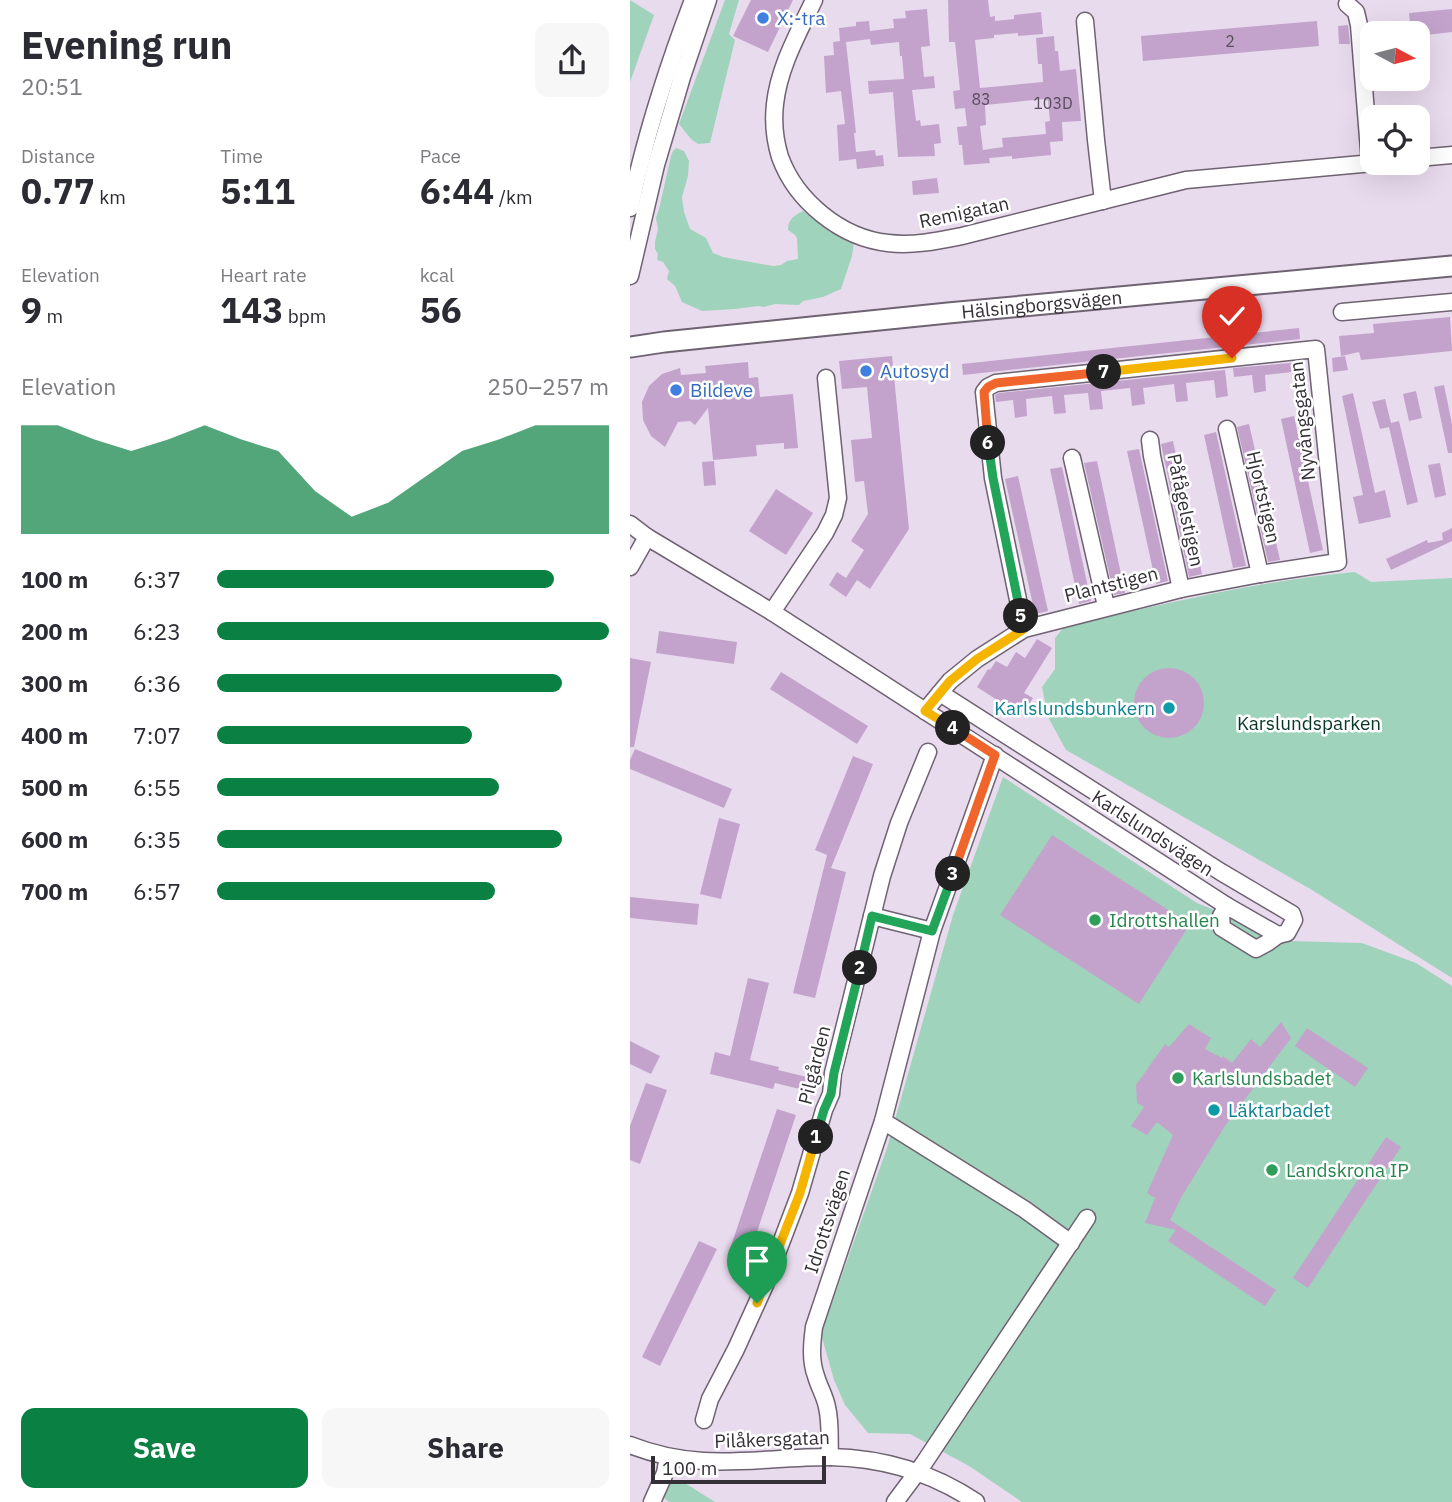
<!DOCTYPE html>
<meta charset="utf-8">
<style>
:root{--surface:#fff;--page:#f7f7f7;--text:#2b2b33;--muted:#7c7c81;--accent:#0b8043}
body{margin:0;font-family:"IBM Plex Sans",sans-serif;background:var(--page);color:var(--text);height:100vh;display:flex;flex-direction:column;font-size:26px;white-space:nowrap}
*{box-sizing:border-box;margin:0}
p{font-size:23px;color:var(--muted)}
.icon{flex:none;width:38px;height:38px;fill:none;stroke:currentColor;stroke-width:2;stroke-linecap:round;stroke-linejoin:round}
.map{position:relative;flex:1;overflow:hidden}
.details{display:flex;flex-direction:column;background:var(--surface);width:630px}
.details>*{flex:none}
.needle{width:46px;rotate:97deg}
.tools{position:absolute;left:730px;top:21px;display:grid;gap:14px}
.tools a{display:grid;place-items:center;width:70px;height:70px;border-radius:14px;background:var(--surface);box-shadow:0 7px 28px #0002;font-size:35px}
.scale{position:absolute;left:21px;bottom:18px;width:175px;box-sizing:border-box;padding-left:7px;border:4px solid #353037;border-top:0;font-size:19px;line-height:24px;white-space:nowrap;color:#353037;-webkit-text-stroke:5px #fff;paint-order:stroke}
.pin{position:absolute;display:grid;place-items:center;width:60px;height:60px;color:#fff;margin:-72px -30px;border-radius:50% 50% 50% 0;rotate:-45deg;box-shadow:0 0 7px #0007}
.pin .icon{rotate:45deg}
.km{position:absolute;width:35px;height:35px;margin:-18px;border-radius:50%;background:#222;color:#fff;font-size:19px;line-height:35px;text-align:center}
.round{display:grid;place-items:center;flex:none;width:74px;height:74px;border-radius:14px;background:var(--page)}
.headline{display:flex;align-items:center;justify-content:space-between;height:119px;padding:0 21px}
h1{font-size:38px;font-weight:700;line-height:52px}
.figures{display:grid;grid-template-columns:repeat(3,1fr);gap:10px;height:119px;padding:7px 21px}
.figures div{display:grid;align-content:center}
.figures b{font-size:35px;font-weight:700}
.figures small{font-size:19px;font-weight:400}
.figures p{font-size:19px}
.chart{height:196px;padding:14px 21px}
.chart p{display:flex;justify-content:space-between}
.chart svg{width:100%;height:126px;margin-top:7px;fill:var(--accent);opacity:.7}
.action{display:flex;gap:14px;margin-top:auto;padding:14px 21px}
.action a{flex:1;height:80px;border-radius:14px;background:var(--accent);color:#fff;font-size:28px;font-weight:700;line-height:80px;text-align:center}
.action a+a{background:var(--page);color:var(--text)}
ul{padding:0 21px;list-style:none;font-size:23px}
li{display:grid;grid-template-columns:112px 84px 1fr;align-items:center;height:52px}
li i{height:18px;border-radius:9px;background:var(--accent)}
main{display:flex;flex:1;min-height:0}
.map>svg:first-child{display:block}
</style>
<main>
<section class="details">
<div class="headline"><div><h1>Evening run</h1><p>20:51</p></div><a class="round"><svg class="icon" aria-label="share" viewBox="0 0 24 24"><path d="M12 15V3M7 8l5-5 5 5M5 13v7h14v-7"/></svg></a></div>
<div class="figures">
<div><p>Distance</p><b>0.77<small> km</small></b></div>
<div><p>Time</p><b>5:11</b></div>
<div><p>Pace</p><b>6:44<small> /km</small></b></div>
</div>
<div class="figures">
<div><p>Elevation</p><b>9<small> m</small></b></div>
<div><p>Heart rate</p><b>143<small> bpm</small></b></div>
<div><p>kcal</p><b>56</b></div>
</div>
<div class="chart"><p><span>Elevation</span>250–257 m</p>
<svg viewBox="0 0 160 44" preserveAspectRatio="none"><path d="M0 44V6L10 6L20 11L30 15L40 11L50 6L60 11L70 15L80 29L90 38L100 33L110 24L120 15L130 11L140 6L150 6L160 6V44z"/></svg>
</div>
<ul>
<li><b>100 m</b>6:37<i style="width:86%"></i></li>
<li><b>200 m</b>6:23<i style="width:100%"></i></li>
<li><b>300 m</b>6:36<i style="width:88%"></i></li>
<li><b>400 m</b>7:07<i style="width:65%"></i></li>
<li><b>500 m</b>6:55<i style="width:72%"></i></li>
<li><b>600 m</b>6:35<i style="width:88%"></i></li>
<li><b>700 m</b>6:57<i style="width:71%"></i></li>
</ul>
<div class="action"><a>Save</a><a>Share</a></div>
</section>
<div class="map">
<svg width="822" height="1502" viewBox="0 0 822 1502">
<rect width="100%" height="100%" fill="#e9dbee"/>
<g fill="#a0d3bb">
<polygon points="0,0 24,15 0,82"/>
<polygon points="95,0 109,0 99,34 105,40 80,143 68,144 61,139 49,124"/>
<path d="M46,148L54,151L59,161L58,176L52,197L54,212L60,229L76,238L83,253L93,257L143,266L151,265L157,261L168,259L167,238L165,235L158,230C158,219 164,216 173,211L199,231L224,243L222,256L211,289L193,297L173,301L169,305L145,304L134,307L128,306L105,309L72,311L52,302L45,286L37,279L39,271L33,262L27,260L28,254L25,249V242L28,229L26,218L29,209L41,156L43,151Z"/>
<path d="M725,572L741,582L822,578V978L682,890L436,750L418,717L412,687L425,669V638L434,627C530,605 626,581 725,572Z"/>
<polygon points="373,777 567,903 659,941 732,943 786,963 822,986 822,1502 392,1502 339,1466 280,1434 238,1433 215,1405 204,1380 191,1334 257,1148 323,915"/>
<polygon points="38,1482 53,1482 85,1502 39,1502 33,1497"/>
</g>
<g fill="#c3a3cc" fill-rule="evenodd">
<polygon points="121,0 163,0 138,52 103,36"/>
<path d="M318,0H358L360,17L365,16V21L384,19V15L411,12L413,34L388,36V33L364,35V38L345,40L350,88L413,82L412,64H408L406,38L424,36L425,51H428L430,71L446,69L451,121L432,122L433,141L420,142L421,155L382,159V156L359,158L360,163L334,165L332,145H329L327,127L337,126L335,108L325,109L323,91L330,90L325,42H319ZM414,99V101L418,100L420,121L415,122L416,134L372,138L373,147L353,150L350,126L356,125L355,105Z"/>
<polygon points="297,9 300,46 291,47 294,77 304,76 305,88 282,90 286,121 290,120 291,126 309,124 311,143 304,144 305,156 268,157 263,92 239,94 238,81 274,79 272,56 270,56 269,42 241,45 240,39 216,42 226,133 224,133 226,152 245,150 246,156 253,155 254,166 227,169 226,159 209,161 207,125 215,124 211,91 196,93 194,56 204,55 203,42 210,41 209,28 226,26 226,22 239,21 240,31 264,28 263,19 276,18 275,11"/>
<polygon points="822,9 822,32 788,36 788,33 781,33 779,13"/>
<polygon points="687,21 689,46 513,61 511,36"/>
<polygon points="718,25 720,44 709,44 708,26"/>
<polygon points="307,178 309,193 283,195 282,181"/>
<polygon points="820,317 822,351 731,360 729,352 711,356 709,336 744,333 743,324"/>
<polygon points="669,328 670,339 333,375 332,364"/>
<polygon points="262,356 279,529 240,589 227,580 216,597 199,585 207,572 216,578 234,550 221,541 238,514 234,481 225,482 221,440 242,438 237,387 212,389 209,361"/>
<polygon points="715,356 718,370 703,372 702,358"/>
<polygon points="118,362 119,378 128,377 130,397 163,394 168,448 154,449 154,443 126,445 127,456 83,460 78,408 65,425 60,421 48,422 35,447 21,436 13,420 12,402 19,386 32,374 50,368 51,375 76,373 75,366"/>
<polygon points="673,362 676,388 664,390 662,372 635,375 636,391 624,393 622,375 604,377 603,368"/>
<polygon points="595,370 598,396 586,398 584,380 556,383 558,401 546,402 544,384 513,388 515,404 502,406 500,388 471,391 473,409 460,410 458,393 434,395 436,413 424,414 422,396 396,399 397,416 385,418 383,400 366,402 365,395 369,393"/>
<polygon points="814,385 822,424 822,453 818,453 804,387"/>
<polygon points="786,391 792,418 779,421 773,394"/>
<polygon points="723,393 745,493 755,490 761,517 729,524 723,497 733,495 712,396"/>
<polygon points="755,399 761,423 769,421 788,502 777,505 759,427 750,429 742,402"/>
<polygon points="664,416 693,550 680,553 651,419"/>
<polygon points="619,424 644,533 650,560 638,562 607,427"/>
<polygon points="586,432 616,566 603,568 574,435"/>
<polygon points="543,441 572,574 559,577 531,444"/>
<polygon points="509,449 538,581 526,584 497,451"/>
<polygon points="84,461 86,485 74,486 72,462"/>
<polygon points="467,461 495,593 484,595 454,463"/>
<polygon points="810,463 816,495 805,498 798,465"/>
<polygon points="432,467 461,601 449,604 420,469"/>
<polygon points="388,476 418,611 405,614 375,479"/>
<polygon points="146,489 183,513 156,555 119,531"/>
<polygon points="822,528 822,541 761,570 756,559 797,540 798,543 813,540 812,533"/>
<polygon points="29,631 107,642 104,664 26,653"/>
<polygon points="407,639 422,648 394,693 403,698 392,716 347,687 358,669 360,670 366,661 377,667 386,652 395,658"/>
<polygon points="0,658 21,662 4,747 0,747"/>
<circle cx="539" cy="703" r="35"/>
<polygon points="151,672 238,726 227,744 140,689"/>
<polygon points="5,749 102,789 94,808 0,769 0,760"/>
<polygon points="223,756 243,764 201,868 216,872 185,998 163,993 197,855 185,850"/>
<polygon points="89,818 110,824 91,899 70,894"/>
<polygon points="422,835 560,924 509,1004 370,915"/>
<polygon points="0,897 69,904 67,925 0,918"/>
<polygon points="118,978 139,983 120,1060 149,1067 148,1070 181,1078 178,1091 145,1083 143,1089 80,1074 85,1052 100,1056"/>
<polygon points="651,1022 661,1038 595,1126 552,1196 540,1220 646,1290 635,1306 538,1241 546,1230 515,1223 525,1198 517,1193 543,1135 527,1122 517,1135 501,1126 514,1107 507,1103 506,1085 535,1044 539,1047 559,1024 581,1038 575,1049 592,1058 593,1056 602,1063 621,1039 630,1047"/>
<polygon points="677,1028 738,1068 725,1087 665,1046"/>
<polygon points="0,1041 30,1056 21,1074 0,1064"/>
<polygon points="16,1083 37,1090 10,1164 0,1160 0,1126"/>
<polygon points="147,1109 166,1115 117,1262 98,1255"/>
<polygon points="756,1137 771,1147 678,1288 663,1278"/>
<polygon points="69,1241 87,1249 30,1366 12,1357"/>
</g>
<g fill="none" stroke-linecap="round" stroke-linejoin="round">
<g stroke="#6f6272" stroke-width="19">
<g id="minor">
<path d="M184,0C168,34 149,67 145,104C143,122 145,141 150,157C166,201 211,238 258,243C283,246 307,241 332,236L556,180L743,163"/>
<polyline points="717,4 726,12 729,25 740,163"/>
<polyline points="455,21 466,140 473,201"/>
<polyline points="788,158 822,155"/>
<path d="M0,208C15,137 37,68 63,0"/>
<polyline points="0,276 26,165 52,77 78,0"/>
<polyline points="712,312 822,302"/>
<polyline points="597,429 630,574"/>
<polyline points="520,440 522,456 551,589"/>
<polyline points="442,458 476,606"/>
<polyline points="0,524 17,537 142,612 597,906 648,935 657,933 664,920 662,914 591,872 310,693"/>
<polyline points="0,567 17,537"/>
<polyline points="142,612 195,533 204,515 208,498 196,378"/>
<polyline points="295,711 320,681 347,659 394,629 551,589 630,574 708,562 686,349 366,383 358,387 354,392 363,478 394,629"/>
<polyline points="597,906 591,916 592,928 626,949 637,943 648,935"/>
<polyline points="242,916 302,931"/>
<polyline points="253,1121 394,1209 441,1243"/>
<polyline points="74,1420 80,1399 106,1349 135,1285 170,1193 194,1110 201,1094 203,1073 252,876 269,823 298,752"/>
<path d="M0,1445C71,1473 128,1457 200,1457C252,1458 303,1473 346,1502"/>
<path d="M200,1457C199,1440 201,1424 197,1407C195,1396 189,1387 186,1376C180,1360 182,1343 184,1327L253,1121L302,931L365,755"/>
<polyline points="22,1502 35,1473 38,1457"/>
<polyline points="265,1502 294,1463 457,1218"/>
</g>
</g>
<g stroke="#6f6272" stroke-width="23">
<g id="major">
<path id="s1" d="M1,347L34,342L318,313L822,266"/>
</g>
</g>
<use href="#minor" stroke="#fff" stroke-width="16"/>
<use href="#major" stroke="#fff" stroke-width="19"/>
</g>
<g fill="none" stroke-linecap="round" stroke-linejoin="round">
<g stroke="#fff" stroke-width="14">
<polyline id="split-1" points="127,1303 170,1193 186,1137"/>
</g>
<g stroke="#fff" stroke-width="14">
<polyline id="split-2" points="186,1137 194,1110 201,1094 204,1073 230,968"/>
</g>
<g stroke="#fff" stroke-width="14">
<polyline id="split-3" points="230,968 242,916 302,931 323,874"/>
</g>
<g stroke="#fff" stroke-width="14">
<polyline id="split-4" points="323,874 365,755 323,728"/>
</g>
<g stroke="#fff" stroke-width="14">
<polyline id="split-5" points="323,728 295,711 320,681 347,659 394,629 391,616"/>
</g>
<g stroke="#fff" stroke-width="14">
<polyline id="split-6" points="358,443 363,478 391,616"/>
</g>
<g stroke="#fff" stroke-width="14">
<polyline id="split-7" points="358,443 354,392 358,387 366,383 474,372"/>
</g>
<g stroke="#fff" stroke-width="14">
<polyline id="split-8" points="474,372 602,358"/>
</g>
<use href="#split-1" stroke="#f5b400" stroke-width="9"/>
<use href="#split-2" stroke="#22a559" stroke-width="9"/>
<use href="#split-3" stroke="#22a559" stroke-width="9"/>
<use href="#split-4" stroke="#f0652b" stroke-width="9"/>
<use href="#split-5" stroke="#f5b400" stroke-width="9"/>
<use href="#split-6" stroke="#22a559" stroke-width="9"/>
<use href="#split-7" stroke="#f0652b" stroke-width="9"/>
<use href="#split-8" stroke="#f5b400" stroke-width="9"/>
</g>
<g fill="#3f7fe0" stroke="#fff" stroke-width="2.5">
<circle cx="133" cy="18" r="7"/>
<circle cx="236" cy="371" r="7"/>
<circle cx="46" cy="390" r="7"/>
</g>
<g fill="#0f9aa8" stroke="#fff" stroke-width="2.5">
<circle cx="539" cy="708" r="7"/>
<circle cx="584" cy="1110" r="7"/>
</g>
<g fill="#2e9e5b" stroke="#fff" stroke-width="2.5">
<circle cx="465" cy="920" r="7"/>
<circle cx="548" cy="1078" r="7"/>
<circle cx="642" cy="1170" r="7"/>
</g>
<g text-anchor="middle" stroke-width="5" stroke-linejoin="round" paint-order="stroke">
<g font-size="16" fill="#584d5c">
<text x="600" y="47">2</text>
<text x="351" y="105">83</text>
<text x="423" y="109">103D</text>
</g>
<g font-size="19" fill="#366cbe" stroke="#fff" text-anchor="start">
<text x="147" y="25">X:-tra</text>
<text x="250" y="378">Autosyd</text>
<text x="60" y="397">Bildeve</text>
</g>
<g font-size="19" fill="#353037" stroke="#fff">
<text transform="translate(334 212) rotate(-12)" y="7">Remigatan</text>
<text dy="7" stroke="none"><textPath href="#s1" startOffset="413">Hälsingborgsvägen</textPath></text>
<text transform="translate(672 421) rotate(-96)" y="7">Nyvångsgatan</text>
<text transform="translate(634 497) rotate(77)" y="7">Hjortstigen</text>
<text transform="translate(556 510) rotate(78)" y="7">Påfågelstigen</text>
<text transform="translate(481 584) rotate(-14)" y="7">Plantstigen</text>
<text transform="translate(523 833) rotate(33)" y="7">Karlslundsvägen</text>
<text transform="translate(184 1065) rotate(-76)" y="7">Pilgården</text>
<text transform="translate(197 1221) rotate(-72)" y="7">Idrottsvägen</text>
<text transform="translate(142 1439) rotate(-2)" y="7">Pilåkersgatan</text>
</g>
<g font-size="19" fill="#0d838f" stroke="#fff" text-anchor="end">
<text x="525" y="715">Karlslundsbunkern</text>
<text x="598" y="1117" text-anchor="start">Läktarbadet</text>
</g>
<g font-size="19" fill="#073726" stroke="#fff">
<text x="679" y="730">Karslundsparken</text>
</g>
<g font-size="19" fill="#27864d" stroke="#fff" text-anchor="start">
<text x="479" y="927">Idrottshallen</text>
<text x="562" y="1085">Karlslundsbadet</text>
<text x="656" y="1177">Landskrona IP</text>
</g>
</g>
</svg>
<div class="tools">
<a><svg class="needle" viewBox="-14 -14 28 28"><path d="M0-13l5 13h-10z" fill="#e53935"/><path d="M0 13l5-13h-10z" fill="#7c7c81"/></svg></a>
<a><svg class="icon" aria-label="locate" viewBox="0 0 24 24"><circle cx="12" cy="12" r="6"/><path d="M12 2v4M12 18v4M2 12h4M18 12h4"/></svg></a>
</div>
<div class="scale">100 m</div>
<div class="pin" style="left:127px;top:1303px;background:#1e9e55"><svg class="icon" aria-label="arrive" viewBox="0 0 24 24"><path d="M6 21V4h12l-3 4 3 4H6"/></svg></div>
<div class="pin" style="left:602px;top:358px;background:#d93025"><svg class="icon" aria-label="check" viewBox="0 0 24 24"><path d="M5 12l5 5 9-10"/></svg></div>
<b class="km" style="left:186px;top:1137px">1</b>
<b class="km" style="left:230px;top:968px">2</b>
<b class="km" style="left:323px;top:874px">3</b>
<b class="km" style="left:323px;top:728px">4</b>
<b class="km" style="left:391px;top:616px">5</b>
<b class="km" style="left:358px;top:443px">6</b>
<b class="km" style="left:474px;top:372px">7</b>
</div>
</main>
